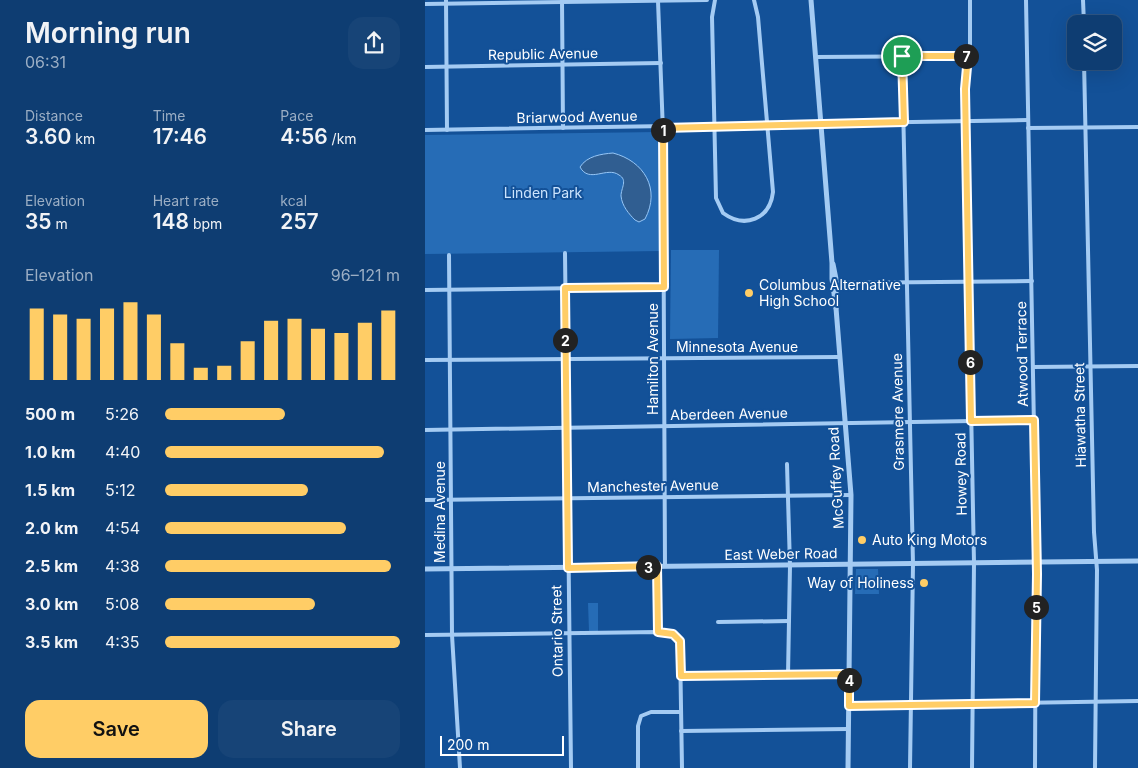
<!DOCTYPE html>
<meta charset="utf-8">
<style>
:root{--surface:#0e3d72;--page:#174477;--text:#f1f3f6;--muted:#9baec4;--line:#2e5684;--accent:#ffcd66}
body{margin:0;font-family:Inter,sans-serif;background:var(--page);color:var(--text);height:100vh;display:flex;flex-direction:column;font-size:19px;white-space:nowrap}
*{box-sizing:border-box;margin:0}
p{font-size:16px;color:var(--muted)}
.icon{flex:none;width:28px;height:28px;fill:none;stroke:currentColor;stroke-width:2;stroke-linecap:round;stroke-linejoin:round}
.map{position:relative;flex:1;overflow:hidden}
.side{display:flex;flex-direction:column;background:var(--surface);width:425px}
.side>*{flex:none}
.fabs{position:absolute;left:642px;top:15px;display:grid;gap:10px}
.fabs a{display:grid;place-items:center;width:55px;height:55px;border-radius:10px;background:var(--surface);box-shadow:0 5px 20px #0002,0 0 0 1px var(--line);font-size:25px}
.scale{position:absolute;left:15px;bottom:12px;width:124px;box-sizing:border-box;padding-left:5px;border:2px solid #fff;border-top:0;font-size:14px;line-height:18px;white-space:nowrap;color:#fff;-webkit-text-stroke:4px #135198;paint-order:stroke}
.pin{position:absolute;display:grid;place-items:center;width:42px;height:42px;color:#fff;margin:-21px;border:2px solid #fff;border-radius:50%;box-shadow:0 1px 5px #0007}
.km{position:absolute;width:25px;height:25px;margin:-12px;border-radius:50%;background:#222;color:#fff;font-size:14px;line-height:25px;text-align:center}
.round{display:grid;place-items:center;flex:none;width:52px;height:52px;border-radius:15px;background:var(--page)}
.overview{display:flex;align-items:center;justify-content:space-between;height:85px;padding:0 25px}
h1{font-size:28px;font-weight:600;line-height:38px}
.stats{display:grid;grid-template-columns:repeat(3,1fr);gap:8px;height:85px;padding:5px 25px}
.stats div{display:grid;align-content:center}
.stats b{font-size:21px;font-weight:600}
.stats small{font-size:14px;font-weight:400}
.stats p{font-size:14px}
.chart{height:140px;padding:10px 25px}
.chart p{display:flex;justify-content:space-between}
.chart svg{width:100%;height:90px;margin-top:5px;stroke:var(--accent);stroke-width:6}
.button{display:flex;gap:10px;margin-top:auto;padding:10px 25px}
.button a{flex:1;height:58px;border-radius:15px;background:var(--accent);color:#111;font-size:20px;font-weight:600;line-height:58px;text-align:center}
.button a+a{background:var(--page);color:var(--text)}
ul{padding:0 25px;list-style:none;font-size:16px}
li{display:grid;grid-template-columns:80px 60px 1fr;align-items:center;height:38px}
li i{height:12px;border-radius:6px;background:var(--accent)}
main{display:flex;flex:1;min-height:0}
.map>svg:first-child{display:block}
</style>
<main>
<section class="side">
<div class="overview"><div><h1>Morning run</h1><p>06:31</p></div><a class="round"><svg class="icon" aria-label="share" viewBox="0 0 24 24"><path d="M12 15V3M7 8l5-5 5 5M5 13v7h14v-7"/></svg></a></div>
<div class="stats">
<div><p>Distance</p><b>3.60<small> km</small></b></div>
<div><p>Time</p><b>17:46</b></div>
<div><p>Pace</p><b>4:56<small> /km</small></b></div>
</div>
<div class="stats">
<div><p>Elevation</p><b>35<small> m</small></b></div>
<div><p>Heart rate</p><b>148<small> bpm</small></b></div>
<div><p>kcal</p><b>257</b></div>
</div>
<div class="chart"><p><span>Elevation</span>96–121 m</p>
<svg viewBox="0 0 160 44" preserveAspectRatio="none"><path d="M5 44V9M15 44V12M25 44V14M35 44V9M45 44V6M55 44V12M65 44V26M75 44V38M85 44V37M95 44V25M105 44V15M115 44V14M125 44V19M135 44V21M145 44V16M155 44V10"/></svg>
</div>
<ul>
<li><b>500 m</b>5:26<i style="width:51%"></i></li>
<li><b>1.0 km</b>4:40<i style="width:93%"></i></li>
<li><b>1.5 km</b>5:12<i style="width:61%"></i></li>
<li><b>2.0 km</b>4:54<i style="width:77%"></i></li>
<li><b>2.5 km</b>4:38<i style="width:96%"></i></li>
<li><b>3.0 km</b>5:08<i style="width:64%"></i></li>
<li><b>3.5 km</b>4:35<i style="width:100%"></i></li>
</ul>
<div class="button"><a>Save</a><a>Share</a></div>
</section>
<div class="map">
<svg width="713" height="768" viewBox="0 0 713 768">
<rect width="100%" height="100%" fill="#135198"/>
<g fill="#266cb6">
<polygon points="234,132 236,251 0,254 0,135"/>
<polygon points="246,250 294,250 293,338 245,339"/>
<polygon points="431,569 453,569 454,594 430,594"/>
<polygon points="163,603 173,603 173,631 164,631"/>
</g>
<path fill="#305e91" stroke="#96c6f6" d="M188,153C219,161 236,189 220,219L214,222L210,220C204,214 197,206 196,196C196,188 203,180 194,175C182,166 164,184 155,167C162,156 176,154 188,153Z"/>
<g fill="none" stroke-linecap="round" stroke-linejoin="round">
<g stroke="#a4cbf3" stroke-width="4">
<polyline points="21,0 22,130"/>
<polyline points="137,0 138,128"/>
<path d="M290,0L287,17L291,198L298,213C320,229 345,219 348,192L333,17L329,0"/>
<polyline points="545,0 545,44 540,89 549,563 547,768"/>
<polyline points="601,0 611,535 610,768"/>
<polyline points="658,0 659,24"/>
<polyline points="233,1 238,132 240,566"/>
<polyline points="0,4 282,0"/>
<polyline points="477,56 488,564 485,768"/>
<polyline points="391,57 543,56"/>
<polyline points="659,61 669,532 672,570 670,768"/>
<polyline points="0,67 236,63"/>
<polyline points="603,128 713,127"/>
<polyline points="0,130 603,120"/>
<polyline points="140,253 146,768"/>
<polyline points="24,255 27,635 35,768"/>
<polyline points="409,283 607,281"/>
<polyline points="0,290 239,287"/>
<polyline points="0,360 415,357"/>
<polyline points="608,367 713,366"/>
<polyline points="0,430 609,420"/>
<polyline points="362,464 365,566 363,675"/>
<polyline points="0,500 426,495"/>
<polyline points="232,566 233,632"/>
<polyline points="293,622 364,621"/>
<path d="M0,635L233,632C244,633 253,633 255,646L257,768"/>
<polyline points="256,676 424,674"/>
<polyline points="424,706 713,701"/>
<polyline points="256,731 423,729"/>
<polyline points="213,768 213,726 216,716 226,712 256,712"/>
</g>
<g stroke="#a4cbf3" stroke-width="5">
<polyline points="386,0 407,263 407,279 411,308 426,495 423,768"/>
<polyline points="408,264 411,279 411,308"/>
<polyline points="0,569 713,561"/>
</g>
</g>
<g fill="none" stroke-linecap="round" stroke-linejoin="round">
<g stroke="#fff" stroke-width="10">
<polygon id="route" points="477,56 543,56 540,89 546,421 609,420 612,574 610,703 424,706 424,674 256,676 255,641 248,634 233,632 232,566 143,568 140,288 239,287 238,128 479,122"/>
</g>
<use href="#route" stroke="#ffcd66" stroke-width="6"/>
</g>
<g fill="#ffcd66" stroke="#135198" stroke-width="2">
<circle cx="324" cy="293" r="5"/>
<circle cx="437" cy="540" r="5"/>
<circle cx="499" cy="583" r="5"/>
</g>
<g text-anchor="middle" stroke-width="4" stroke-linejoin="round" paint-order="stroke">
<g font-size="14" fill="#fff" stroke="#135198">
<text transform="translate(118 54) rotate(-1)" y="5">Republic Avenue</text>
<text transform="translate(152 117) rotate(-1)" y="5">Briarwood Avenue</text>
<text x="312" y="352">Minnesota Avenue</text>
<text transform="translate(597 354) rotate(-91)" y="5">Atwood Terrace</text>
<text transform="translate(228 359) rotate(-90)" y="5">Hamilton Avenue</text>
<text transform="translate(473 412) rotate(-91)" y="5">Grasmere Avenue</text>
<text transform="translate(304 414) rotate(-1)" y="5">Aberdeen Avenue</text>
<text transform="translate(655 415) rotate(-91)" y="5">Hiawatha Street</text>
<text transform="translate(536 474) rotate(-91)" y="5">Howey Road</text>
<text transform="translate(411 478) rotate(-93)" y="5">McGuffey Road</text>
<text transform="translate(228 486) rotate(-1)" y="5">Manchester Avenue</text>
<text transform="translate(15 512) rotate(-90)" y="5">Medina Avenue</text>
<text transform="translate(356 554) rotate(-1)" y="5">East Weber Road</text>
<text transform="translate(132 631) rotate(-91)" y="5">Ontario Street</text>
</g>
<g font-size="14" fill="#cce4fd" stroke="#135198">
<text x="118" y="198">Linden Park</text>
</g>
<g font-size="14" fill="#fff" stroke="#135198" text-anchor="start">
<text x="334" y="290">Columbus Alternative<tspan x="334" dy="16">High School</tspan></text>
<text x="447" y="545">Auto King Motors</text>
<text x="489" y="588" text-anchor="end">Way of Holiness</text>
</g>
</g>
</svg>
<div class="fabs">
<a><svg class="icon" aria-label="layers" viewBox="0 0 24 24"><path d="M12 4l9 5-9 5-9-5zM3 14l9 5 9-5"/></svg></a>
</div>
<div class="scale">200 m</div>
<div class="pin" style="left:477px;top:56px;background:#1e9e55"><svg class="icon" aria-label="arrive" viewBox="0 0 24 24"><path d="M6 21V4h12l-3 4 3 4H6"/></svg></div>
<b class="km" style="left:238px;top:130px">1</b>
<b class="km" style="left:140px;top:340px">2</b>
<b class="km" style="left:223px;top:567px">3</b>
<b class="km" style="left:424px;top:680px">4</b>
<b class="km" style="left:611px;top:607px">5</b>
<b class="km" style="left:545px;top:362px">6</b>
<b class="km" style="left:541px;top:56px">7</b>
</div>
</main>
